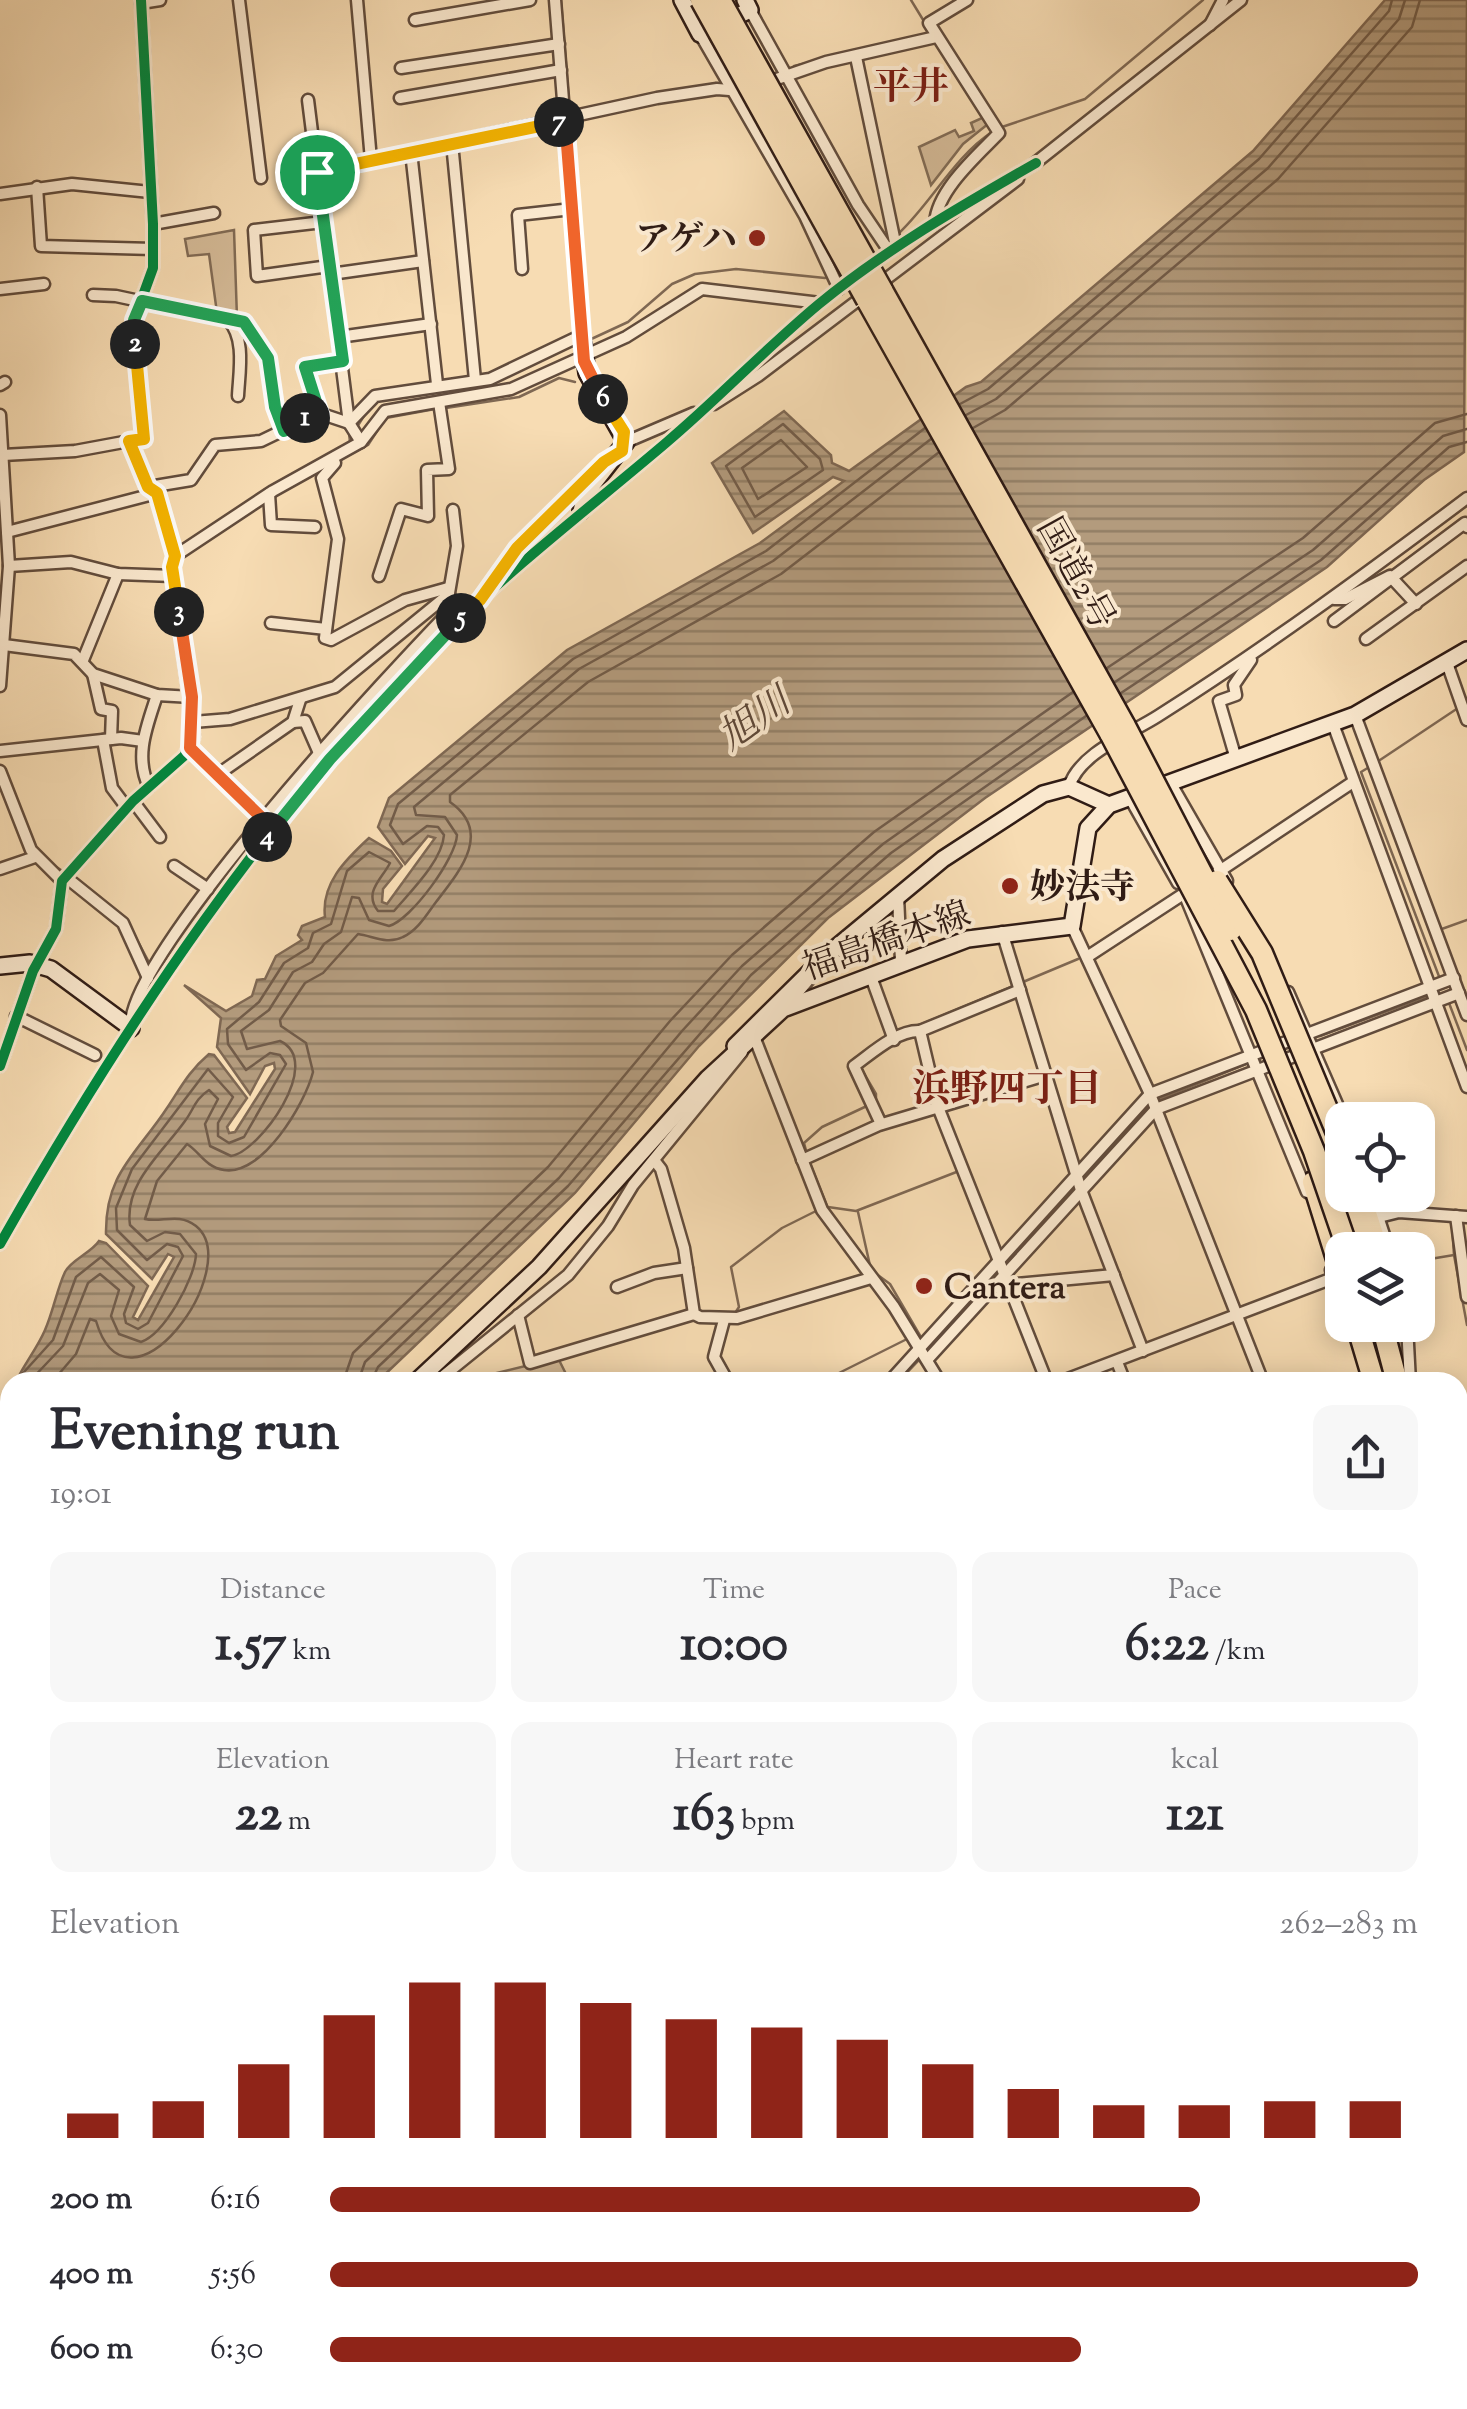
<!DOCTYPE html>
<meta charset="utf-8">
<style>
:root{--surface:#fff;--page:#f7f7f7;--text:#2b2b33;--muted:#7c7c81;--accent:#8f2418}
body{margin:0;font-family:"Sorts Mill Goudy","Noto Serif JP",serif;background:var(--page);color:var(--text);height:100vh;display:flex;flex-direction:column;font-size:38px;white-space:nowrap}
*{box-sizing:border-box;margin:0}
p{font-size:32px;color:var(--muted)}
.icon{flex:none;width:55px;height:55px;fill:none;stroke:currentColor;stroke-width:2;stroke-linecap:round;stroke-linejoin:round}
.map{position:relative;flex:1;overflow:hidden}
.sheet{position:absolute;left:0px;top:1372px;width:1468px;height:1038px;display:flex;flex-direction:column;background:var(--surface);border-radius:30px 30px 0 0;box-shadow:0 5px 25px #0003}
.sheet>*{flex:none}
.buttons{position:absolute;left:1325px;top:1102px;display:grid;gap:20px}
.buttons a{display:grid;place-items:center;width:110px;height:110px;border-radius:20px;background:var(--surface);box-shadow:0 5px 25px #0003;font-size:50px}
.pin{position:absolute;display:grid;place-items:center;width:85px;height:85px;color:#fff;margin:-42px;border:5px solid #fff;border-radius:50%;box-shadow:0 2px 10px #0007}
.km{position:absolute;width:50px;height:50px;margin:-25px;border-radius:50%;background:#222;color:#fff;font-size:28px;line-height:50px;text-align:center}
.round{display:grid;place-items:center;flex:none;width:105px;height:105px;border-radius:20px;background:var(--page)}
.overview{display:flex;align-items:center;justify-content:space-between;height:170px;padding:0 50px}
h1{font-size:55px;font-weight:700;line-height:75px}
.figures{display:grid;grid-template-columns:repeat(3,1fr);gap:15px;height:170px;padding:10px 50px}
.figures div{display:grid;align-content:center;border-radius:20px;background:var(--page);text-align:center}
.figures b{font-size:50px;font-weight:700}
.figures small{font-size:28px;font-weight:400}
.figures p{font-size:28px}
.chart{height:280px;padding:20px 50px}
.chart p{display:flex;justify-content:space-between}
.chart svg{width:100%;height:180px;margin-top:10px;stroke:var(--accent);stroke-width:6}
ul{padding:0 50px;list-style:none;font-size:32px}
li{display:grid;grid-template-columns:160px 120px 1fr;align-items:center;height:75px}
li i{height:25px;border-radius:12px;background:var(--accent)}
.map>svg:first-child{display:block}
</style>
<div class="map">
<svg width="1467" height="2409" viewBox="0 0 1467 2409">
<defs>
<pattern id="water-rules" width="6" height="5" patternUnits="userSpaceOnUse" patternTransform="scale(2.5)"><rect width="6" height="5" fill="#b39b7d"/><path d="M0 2.5h6" fill="none" stroke="#927e65"/></pattern>
</defs>
<rect width="100%" height="100%" fill="#f7dcb3"/>
<filter id="stains"><feTurbulence type="fractalNoise" baseFrequency=".002" numOctaves="4"/><feColorMatrix values="0 0 0 0 .2 0 0 0 0 .09 0 0 0 0 .02 0 0 0 .5 -.17"/></filter>
<radialGradient id="worn" r=".72"><stop offset=".6" stop-color="#630" stop-opacity="0"/><stop offset="1" stop-color="#630" stop-opacity=".3"/></radialGradient>
<g fill="#d5bb98" stroke="#826c56" stroke-width="2.5">
<polygon points="984,117 988,124 963,144 931,185 919,147 955,130 959,137 974,131 971,123"/>
<polygon points="234,230 237,318 217,313 209,254 188,256 185,239"/>
<polygon points="558,1358 570,1382 499,1382 497,1373"/>
</g>
<g fill="url(#water-rules)" stroke="#7f6853" stroke-width="2.5">
<path d="M1385,0H1467L1464,452L1424,480L1327,567L985,798L828,918L699,1046L575,1193L377,1382H10V1435C0,1385 30,1365 45,1330C53,1312 57,1289 65,1272C71,1260 91,1253 99,1241L106,1243L148,1286L133,1317L138,1320L174,1257L168,1254L152,1279L106,1234C105,1173 137,1154 167,1108C181,1087 189,1071 209,1054L214,1055L247,1098L227,1127L229,1133L235,1132L275,1069L274,1063L265,1066L250,1094L217,1047L221,1018L184,985L226,1011L252,996L257,980L265,979L276,956L302,940L298,935L302,926L325,917C321,884 345,860 369,838L391,851L402,866L383,889L382,902L387,904L435,838L428,836L405,864L378,827L389,798L567,650L760,543L844,481L833,477L753,533L712,463L784,411L831,455L832,463L849,471L966,387L981,382L1253,151Z"/>
<polygon points="0,1433 10,1446 10,1848 0,1864"/>
</g>
<g fill="none" stroke-linecap="round" stroke-linejoin="round">
<g stroke="#725c49" stroke-width="2.5">
<polyline points="960,404 988,389 1259,159 1389,11 1392,0"/>
<polyline points="966,415 996,399 1268,168 1399,19 1405,0"/>
<polygon points="783,424 820,459 823,470 755,517 726,466"/>
<polyline points="973,428 1005,410 1278,179 1412,27 1420,0"/>
<polygon points="781,440 807,467 758,499 742,468"/>
<polyline points="1107,668 1303,538 1435,423 1467,414"/>
<polyline points="1115,682 1313,550 1443,436 1467,429"/>
<polyline points="1121,693 1321,560 1449,447 1467,442"/>
<path d="M15,1382L53,1340L76,1277L101,1257L134,1287L124,1314L126,1323L138,1329L148,1323L183,1256L178,1247L167,1244L147,1260L117,1230L116,1208L132,1169L208,1069L233,1097L218,1123V1136L229,1143L244,1137L286,1064L280,1055L270,1053L246,1070L228,1044L227,1029L259,1002L284,963L308,948L313,933L331,924L347,871L369,852L390,863C382,879 363,892 378,911H394C411,891 442,861 444,835L438,827L427,826L403,844L390,825L398,804L573,659L766,551L925,428"/>
<path d="M29,1382L63,1346L88,1283L100,1274L119,1290L111,1316L119,1334L141,1342C164,1334 195,1279 196,1254L180,1234L165,1232L147,1241L130,1225C124,1183 163,1152 185,1121C194,1109 195,1099 209,1090L218,1099L205,1124L210,1146L231,1156C259,1152 325,1062 280,1041L247,1049L241,1031L269,1010L293,972L312,962L324,944L341,932L352,897L359,898L369,920L389,926C411,920 456,858 457,835L445,817L416,815L414,807L579,669L773,561L931,439"/>
<path d="M52,1382L76,1354L90,1319L96,1321C128,1429 246,1267 196,1226C178,1212 162,1223 145,1219L157,1181L187,1144C200,1152 205,1167 224,1170C262,1176 305,1104 313,1072L306,1043L281,1026L280,1020L305,983L323,973L358,934C373,936 387,945 403,937C418,930 427,914 436,902C460,871 493,832 450,802V795L588,682L781,574L938,453"/>
<polyline points="343,1382 353,1353 548,1167 670,1021 732,955 874,832 1073,692"/>
<polyline points="358,1382 365,1362 559,1178 682,1031 742,966 883,844 1080,705"/>
<polyline points="371,1382 378,1367 568,1186 751,975 891,853 1086,716"/>
</g>
<g stroke="#7f6853" stroke-width="2.5">
<polyline points="561,0 570,114"/>
<polyline points="911,0 925,23"/>
<polyline points="794,66 807,63"/>
<polyline points="699,87 716,83"/>
<polyline points="571,122 590,338"/>
<polyline points="999,128 1085,99 1203,0"/>
<path d="M899,233C932,202 954,157 992,132"/>
<polyline points="587,341 628,322 672,284 695,274 736,269 825,278"/>
<polyline points="446,408 519,397 559,378 575,382"/>
<polyline points="386,418 435,409"/>
<polyline points="357,427 367,411"/>
<polyline points="349,433 350,442"/>
<polyline points="262,445 295,430"/>
<polyline points="353,453 368,445 381,425"/>
<polyline points="195,483 219,449"/>
<polyline points="19,524 137,493"/>
<polyline points="1377,762 1458,708"/>
<polyline points="1371,766 1361,772 1440,979"/>
<polyline points="50,863 61,870"/>
<polyline points="92,892 113,909"/>
<polyline points="129,925 151,966"/>
<polyline points="1439,930 1467,920"/>
<polyline points="1023,982 1078,959"/>
<polyline points="1449,1003 1467,1050"/>
<polyline points="917,1026 1016,985"/>
<polyline points="1320,1036 1431,995"/>
<polyline points="859,1065 876,1094 876,1102"/>
<polyline points="1155,1101 1246,1064"/>
<polyline points="807,1154 804,1143 822,1127 869,1105"/>
<polyline points="809,1161 827,1206"/>
<polyline points="1082,1176 1149,1106"/>
<polyline points="828,1207 856,1211 959,1171"/>
<polyline points="858,1212 871,1270 890,1284 922,1339"/>
<polyline points="1454,1255 1467,1325"/>
<polyline points="1418,1261 1454,1255 1452,1225"/>
<polyline points="1006,1263 1074,1186"/>
<polyline points="735,1313 739,1307 731,1267 782,1228 816,1211"/>
<polyline points="926,1352 998,1273"/>
<polyline points="709,1355 718,1324"/>
<polyline points="821,1382 909,1338"/>
<polyline points="898,1382 921,1358"/>
<polyline points="1458,2306 1467,2308"/>
<polyline points="599,2400 603,2409"/>
<polyline points="1060,2400 1073,2404"/>
<polyline points="1026,2409 1028,2400"/>
</g>
<g stroke="#624c3c" stroke-width="15">
<g id="street">
<polyline points="239,0 261,178"/>
<polyline points="357,0 371,160"/>
<polyline points="555,0 582,338"/>
<polyline points="141,3 160,0"/>
<polyline points="750,10 858,205 889,251"/>
<polyline points="415,20 530,0"/>
<polyline points="1210,25 1223,0"/>
<polyline points="700,34 805,216 839,289"/>
<polyline points="856,57 896,247"/>
<polyline points="401,68 559,44"/>
<polyline points="400,98 561,70"/>
<polyline points="308,100 317,172"/>
<polyline points="452,143 475,380"/>
<polyline points="411,152 437,384"/>
<polyline points="1034,164 1241,0"/>
<polyline points="37,187 41,246 153,249"/>
<polyline points="0,194 72,184 150,192"/>
<polyline points="323,222 254,230 257,276 329,266"/>
<path d="M935,223C937,190 978,155 999,133L929,23L967,0"/>
<polyline points="153,224 214,213"/>
<polyline points="522,269 518,215 572,209"/>
<polyline points="331,274 423,261"/>
<polyline points="0,289 44,284"/>
<path d="M93,295L116,296L228,320C246,338 239,373 238,396"/>
<polyline points="229,320 244,322 268,358 275,407 284,431"/>
<polyline points="339,337 431,324"/>
<polyline points="0,385 5,382"/>
<polyline points="714,404 758,376 1018,179"/>
<polyline points="319,413 305,367 343,361"/>
<polyline points="0,415 9,566 0,686"/>
<polyline points="361,442 349,423 317,172 657,98 717,89 742,91 826,62 936,37"/>
<polyline points="626,442 694,413"/>
<polyline points="3,455 75,451 129,441"/>
<polyline points="335,463 322,478 338,539 325,638 331,640 405,600 448,588"/>
<polyline points="149,487 191,480 215,445 261,441 319,413 349,423 375,396 490,379 582,335"/>
<polyline points="269,494 271,525 315,527"/>
<polyline points="7,532 157,493"/>
<polyline points="175,556 273,491 361,442 385,411 511,389 626,337 702,289 820,303"/>
<polyline points="9,566 71,562 118,574 173,576"/>
<polyline points="379,576 401,509 428,516 427,470 449,469 439,402"/>
<polyline points="486,590 517,548 589,479"/>
<polyline points="449,593 457,546 453,510"/>
<polyline points="1334,599 1345,599 1390,576 1416,604"/>
<polyline points="1334,621 1465,523 1467,527"/>
<polyline points="271,623 326,629"/>
<polyline points="1366,639 1467,566"/>
<polyline points="4,645 74,654 93,674 157,695 192,697"/>
<polyline points="83,660 118,574"/>
<polyline points="1447,663 1467,720"/>
<polyline points="93,674 101,709 112,711 111,739"/>
<polyline points="1355,715 1467,1015"/>
<polyline points="193,722 230,719 335,687 449,594"/>
<polyline points="293,722 305,721 319,753"/>
<polyline points="1333,724 1467,1087"/>
<polyline points="103,740 112,788 127,808"/>
<polyline points="191,748 264,820"/>
<polyline points="0,751 121,738 143,741"/>
<polyline points="1236,759 1219,701 1236,695 1234,685 1251,660"/>
<polyline points="0,771 31,850 62,881"/>
<polyline points="217,775 293,722 300,700"/>
<polyline points="1170,782 1227,881"/>
<path d="M149,787C134,756 147,726 157,695"/>
<path d="M1069,787C1079,753 1130,734 1158,716C1265,648 1366,574 1467,498"/>
<polyline points="1131,800 1178,883"/>
<polyline points="133,801 160,837"/>
<polyline points="174,866 208,889"/>
<polyline points="0,869 35,857"/>
<polyline points="1218,872 1353,782"/>
<polyline points="67,878 123,923 148,978"/>
<polyline points="898,896 901,961"/>
<polyline points="1186,898 1307,1192"/>
<polyline points="1072,926 1150,1094 1263,1382"/>
<polyline points="1002,932 1081,1190 1143,1351"/>
<polyline points="1087,957 1191,889"/>
<polyline points="870,974 894,1040"/>
<polyline points="1020,990 920,1031 938,1107 1047,1382"/>
<polyline points="1288,992 1344,1120"/>
<polyline points="787,1005 818,969"/>
<polyline points="16,1016 95,1055"/>
<path d="M131,1027C124,958 399,662 458,603"/>
<polyline points="755,1039 822,1210 894,1307 940,1382"/>
<polyline points="0,1066 33,971 56,929 62,881 133,801 184,756 194,737 172,567 175,556 157,493 148,487 129,441 143,439 134,320 153,268 153,224 141,0"/>
<path d="M881,1124L854,1066C872,1053 897,1030 920,1031"/>
<polyline points="654,1160 661,1169 684,1248 694,1314 700,1317 737,1318 871,1278"/>
<polyline points="802,1160 879,1125 1046,1075"/>
<polyline points="1371,1195 1389,1250"/>
<polyline points="1456,1216 1467,1297"/>
<polyline points="1379,1217 1399,1212 1467,1217"/>
<path d="M0,1244C125,1024 267,810 448,631C517,563 593,505 667,442C719,398 766,348 819,304C886,249 961,206 1036,163"/>
<polyline points="1331,1270 1342,1307"/>
<polyline points="1005,1285 1114,1275"/>
<polyline points="617,1287 654,1273 687,1268"/>
<polyline points="518,1315 530,1363 694,1314"/>
<polyline points="724,1320 714,1357 728,1382"/>
<polyline points="1407,1325 1410,1382"/>
<polyline points="928,1359 1156,1109 1459,993"/>
<polyline points="1117,1362 1125,1382"/>
<polyline points="436,1382 568,1275 608,1226 633,1185 742,1052"/>
<polyline points="691,1382 695,1382"/>
<polyline points="889,1382 1150,1094 1454,978"/>
<polyline points="1060,1382 1333,1278"/>
<polyline points="1458,1497 1467,1496"/>
<polyline points="1458,1810 1467,1811"/>
<polyline points="1458,2044 1467,2045"/>
<polyline points="0,2110 10,2110"/>
<polyline points="1458,2313 1467,2315"/>
<polyline points="771,2400 780,2409"/>
<polyline points="1041,2400 1067,2409"/>
<polyline points="225,2401 280,2400"/>
<polyline points="92,2405 145,2409"/>
<polyline points="399,2409 399,2400"/>
<polyline points="841,2409 850,2400"/>
<polyline points="954,2409 963,2400"/>
<polyline points="977,2409 980,2400"/>
<polyline points="1076,2409 1079,2400"/>
<polyline points="1170,2409 1172,2400"/>
<polyline points="1247,2409 1248,2400"/>
<polyline points="1294,2409 1295,2400"/>
</g>
</g>
<g stroke="#301c15" stroke-width="20">
<g id="secondary">
<polyline points="682,0 700,34 750,10 745,0"/>
<polyline points="581,511 586,493 626,442 587,373 583,344"/>
<polyline points="0,966 30,963 51,969 131,1028"/>
<polyline points="735,1046 826,956 943,859 1043,794 1069,787 1109,805"/>
<polyline points="416,1382 539,1267 708,1078 783,1009 968,939 1072,926 1088,828 1109,805 1355,715 1467,650"/>
<polyline points="0,1908 10,1887"/>
<polyline points="620,2400 629,2409"/>
</g>
</g>
<g stroke="#301c15" stroke-width="22">
<g id="primary">
<polyline points="1458,1667 1467,1657"/>
<polyline points="696,2409 705,2400"/>
</g>
</g>
<g stroke="#301c15" stroke-width="25">
<g id="highway">
<polyline points="882,290 1125,726"/>
<polyline points="867,300 1111,735"/>
<polyline points="1313,1182 1342,1275"/>
<polyline points="1343,1195 1361,1250"/>
<polyline points="1360,1195 1378,1250"/>
<polyline points="1357,1325 1374,1382"/>
<polyline points="1382,1325 1397,1382"/>
<polyline points="1458,1624 1467,1628"/>
<polyline points="1355,2409 1357,2400"/>
<polyline points="1389,2409 1391,2400"/>
</g>
</g>
<use href="#street" stroke="#fae8ce" stroke-width="10"/>
<use href="#secondary" stroke="#fae8ce" stroke-width="15"/>
<use href="#primary" stroke="#f7dcb3" stroke-width="18"/>
<use href="#highway" stroke="#f7dcb3" stroke-width="20"/>
<g stroke="#301c15" stroke-width="25" stroke-linecap="butt">
<g id="highway-bridge">
<polyline points="701,0 867,300"/>
<polyline points="720,0 882,290"/>
<polyline points="1125,726 1231,930"/>
<polyline points="1111,735 1256,1010 1314,1151 1348,1250"/>
<polyline points="1217,881 1262,953 1342,1145"/>
</g>
</g>
<use href="#highway-bridge" stroke="#f7dcb3" stroke-width="20"/>
<g stroke="#fae8ce" stroke-width="16">
<g id="cycleway">
<polyline points="0,1066 33,971 56,929 62,881 133,801 184,756 194,737 172,567 175,556 157,493 148,487 129,441 143,439 134,320 153,268 153,224 141,0"/>
<path d="M0,1244C125,1024 267,810 448,631C517,563 593,505 667,442C719,398 766,348 819,304C886,249 961,206 1036,163"/>
</g>
</g>
<use href="#cycleway" stroke="#00873e" stroke-width="10"/>
</g>
<g fill="none" stroke-linecap="round" stroke-linejoin="round">
<g stroke="#fff" stroke-width="20">
<polyline id="split-1" points="305,418 320,414 305,367 343,361 317,172"/>
</g>
<g stroke="#fff" stroke-width="20">
<polyline id="split-2" points="135,344 134,320 142,301 244,322 268,358 275,407 284,431 305,418"/>
</g>
<g stroke="#fff" stroke-width="20">
<polyline id="split-3" points="135,344 144,439 129,441 148,487 157,493 175,556 172,567 179,612"/>
</g>
<g stroke="#fff" stroke-width="20">
<polyline id="split-4" points="179,612 192,697 190,748 264,820 254,842 256,851 267,837"/>
</g>
<g stroke="#fff" stroke-width="20">
<polyline id="split-5" points="267,837 330,759 461,618"/>
</g>
<g stroke="#fff" stroke-width="20">
<polyline id="split-6" points="461,618 480,600 517,548 604,462 622,451 624,432 603,399"/>
</g>
<g stroke="#fff" stroke-width="20">
<polyline id="split-7" points="559,122 565,119 584,361 603,399"/>
</g>
<g stroke="#fff" stroke-width="20">
<polyline id="split-8" points="317,172 559,122"/>
</g>
<use href="#split-1" stroke="#22a559" stroke-width="12"/>
<use href="#split-2" stroke="#22a559" stroke-width="12"/>
<use href="#split-3" stroke="#f5b400" stroke-width="12"/>
<use href="#split-4" stroke="#f0652b" stroke-width="12"/>
<use href="#split-5" stroke="#22a559" stroke-width="12"/>
<use href="#split-6" stroke="#f5b400" stroke-width="12"/>
<use href="#split-7" stroke="#f0652b" stroke-width="12"/>
<use href="#split-8" stroke="#f5b400" stroke-width="12"/>
</g>
<g fill="#8f2418" stroke="#fae8ce" stroke-width="4">
<circle cx="757" cy="238" r="10"/>
<circle cx="1010" cy="886" r="10"/>
<circle cx="924" cy="1286" r="10"/>
</g>
<g text-anchor="middle" stroke-width="8" stroke-linejoin="round" paint-order="stroke">
<g font-size="35" font-weight="bold" fill="#301c15" stroke="#fae8ce" text-anchor="start">
<text x="737" y="250" text-anchor="end">アゲハ</text>
<text x="1030" y="898">妙法寺</text>
<text x="944" y="1298">Cantera</text>
</g>
<g font-size="35" fill="#301c15" stroke="#fae8ce">
<text transform="translate(1077 573) rotate(61)" y="12">国道2号</text>
<text transform="translate(886 940) rotate(-19)" y="12">福島橋本線</text>
</g>
<g font-size="38" font-weight="bold" fill="#7a1f14" stroke="#fae8ce">
<text x="911" y="99">平井</text>
<text x="1007" y="1101">浜野四丁目</text>
</g>
<g font-size="38" font-style="italic" fill="#5e4839" stroke="#fae8ce">
<text transform="translate(754 718) rotate(-35)" y="13">旭川</text>
</g>
</g>
<rect width="100%" height="100%" filter="url(#stains)"/>
<rect width="100%" height="100%" fill="url(#worn)"/>
</svg>
<div class="buttons">
<a><svg class="icon" aria-label="locate" viewBox="0 0 24 24"><circle cx="12" cy="12" r="6"/><path d="M12 2v4M12 18v4M2 12h4M18 12h4"/></svg></a>
<a><svg class="icon" aria-label="layers" viewBox="0 0 24 24"><path d="M12 4l9 5-9 5-9-5zM3 14l9 5 9-5"/></svg></a>
</div>
<div class="pin" style="left:317px;top:172px;background:#1e9e55"><svg class="icon" aria-label="arrive" viewBox="0 0 24 24"><path d="M6 21V4h12l-3 4 3 4H6"/></svg></div>
<b class="km" style="left:305px;top:418px">1</b>
<b class="km" style="left:135px;top:344px">2</b>
<b class="km" style="left:179px;top:612px">3</b>
<b class="km" style="left:267px;top:837px">4</b>
<b class="km" style="left:461px;top:618px">5</b>
<b class="km" style="left:603px;top:399px">6</b>
<b class="km" style="left:559px;top:122px">7</b>
<section class="sheet">
<div class="overview"><div><h1>Evening run</h1><p>19:01</p></div><a class="round"><svg class="icon" aria-label="share" viewBox="0 0 24 24"><path d="M12 15V3M7 8l5-5 5 5M5 13v7h14v-7"/></svg></a></div>
<div class="figures">
<div><p>Distance</p><b>1.57<small> km</small></b></div>
<div><p>Time</p><b>10:00</b></div>
<div><p>Pace</p><b>6:22<small> /km</small></b></div>
</div>
<div class="figures">
<div><p>Elevation</p><b>22<small> m</small></b></div>
<div><p>Heart rate</p><b>163<small> bpm</small></b></div>
<div><p>kcal</p><b>121</b></div>
</div>
<div class="chart"><p><span>Elevation</span>262–283 m</p>
<svg viewBox="0 0 160 44" preserveAspectRatio="none"><path d="M5 44V38M15 44V35M25 44V26M35 44V14M45 44V6M55 44V6M65 44V11M75 44V15M85 44V17M95 44V20M105 44V26M115 44V32M125 44V36M135 44V36M145 44V35M155 44V35"/></svg>
</div>
<ul>
<li><b>200 m</b>6:16<i style="width:80%"></i></li>
<li><b>400 m</b>5:56<i style="width:100%"></i></li>
<li><b>600 m</b>6:30<i style="width:69%"></i></li>
</ul>
</section>
</div>
